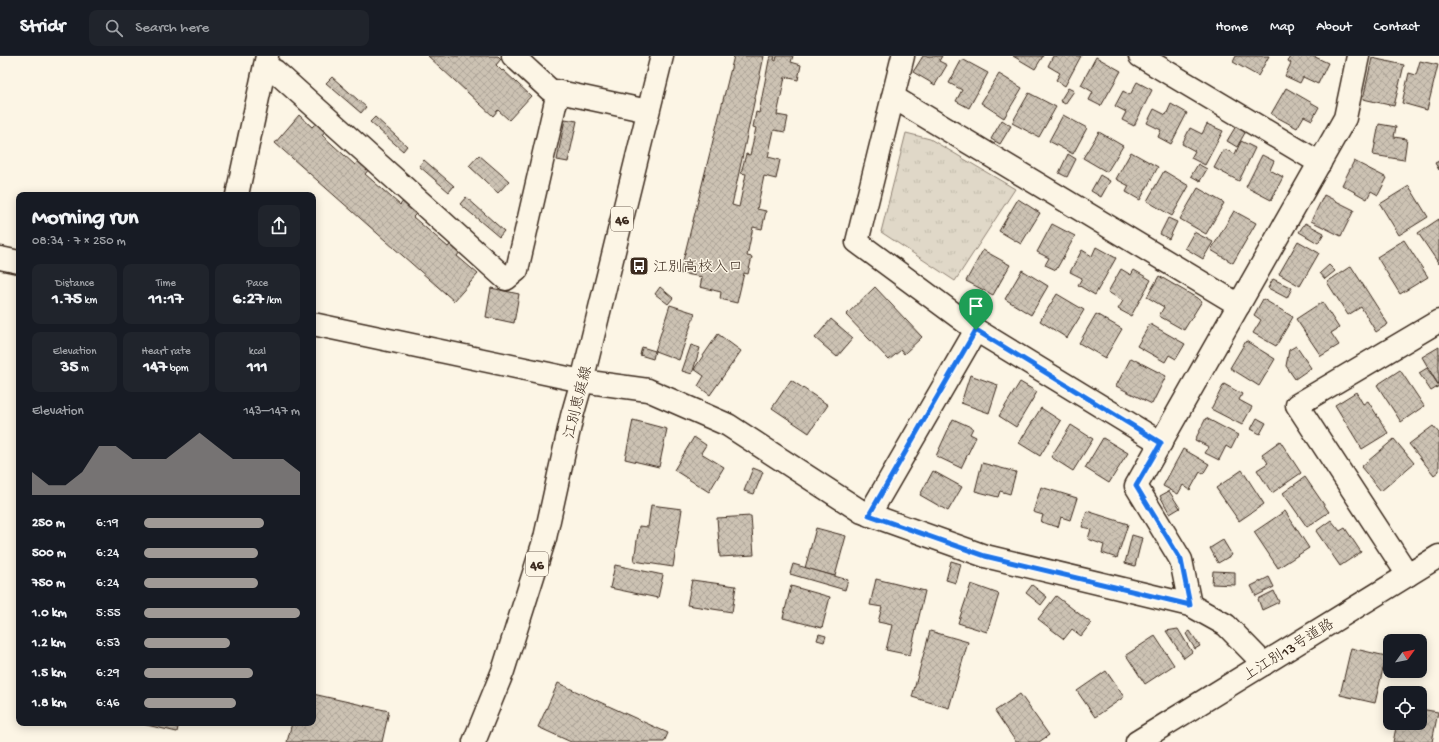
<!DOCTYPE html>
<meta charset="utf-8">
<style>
:root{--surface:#171b24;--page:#20242c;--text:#f1f3f6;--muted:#9ea1a6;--line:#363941;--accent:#9f9995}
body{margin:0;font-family:"Gochi Hand","Klee One",sans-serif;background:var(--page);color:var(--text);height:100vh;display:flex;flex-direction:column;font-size:15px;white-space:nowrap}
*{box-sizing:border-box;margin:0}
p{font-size:13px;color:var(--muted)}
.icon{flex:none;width:22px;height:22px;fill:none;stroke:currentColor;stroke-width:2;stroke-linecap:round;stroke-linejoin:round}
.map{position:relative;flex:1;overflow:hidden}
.details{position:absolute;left:16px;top:136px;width:300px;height:534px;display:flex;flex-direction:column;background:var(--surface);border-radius:8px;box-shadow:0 2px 10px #0003}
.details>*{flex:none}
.needle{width:26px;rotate:57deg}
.controls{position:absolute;left:1383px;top:578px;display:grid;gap:8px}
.controls a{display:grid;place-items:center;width:44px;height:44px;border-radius:8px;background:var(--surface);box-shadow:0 2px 10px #0003;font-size:20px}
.pin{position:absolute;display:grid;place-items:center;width:34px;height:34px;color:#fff;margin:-41px -17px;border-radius:50% 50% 50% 0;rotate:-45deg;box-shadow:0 0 4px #0007}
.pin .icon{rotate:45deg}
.round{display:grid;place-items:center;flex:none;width:42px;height:42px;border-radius:8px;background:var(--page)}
.headline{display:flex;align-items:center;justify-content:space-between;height:68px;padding:0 16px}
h1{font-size:22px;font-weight:800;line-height:30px}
.metrics{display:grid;grid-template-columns:repeat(3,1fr);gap:6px;height:68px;padding:4px 16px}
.metrics div{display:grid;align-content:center;border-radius:8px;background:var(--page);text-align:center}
.metrics b{font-size:17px;font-weight:800}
.metrics small{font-size:11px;font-weight:400}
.metrics p{font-size:11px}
.chart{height:112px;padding:8px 16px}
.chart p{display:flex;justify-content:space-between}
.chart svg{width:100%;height:72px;margin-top:4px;fill:var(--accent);opacity:.7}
ul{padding:0 16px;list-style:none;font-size:13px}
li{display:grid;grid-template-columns:64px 48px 1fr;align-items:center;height:30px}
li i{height:10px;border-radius:5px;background:var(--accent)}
header{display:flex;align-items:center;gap:24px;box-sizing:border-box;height:56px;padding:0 20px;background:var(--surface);border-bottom:1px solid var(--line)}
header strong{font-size:19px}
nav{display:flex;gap:22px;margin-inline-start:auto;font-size:14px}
.search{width:280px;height:36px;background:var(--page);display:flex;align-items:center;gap:10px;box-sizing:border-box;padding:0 14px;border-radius:8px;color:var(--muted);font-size:15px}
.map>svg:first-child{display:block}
</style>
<header>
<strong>Stridr</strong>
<div class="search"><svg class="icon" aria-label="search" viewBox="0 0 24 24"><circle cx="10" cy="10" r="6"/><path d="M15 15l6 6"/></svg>Search here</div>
<nav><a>Home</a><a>Map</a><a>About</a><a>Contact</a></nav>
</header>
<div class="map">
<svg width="1439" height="686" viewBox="0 0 1439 686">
<defs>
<pattern id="grass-tufts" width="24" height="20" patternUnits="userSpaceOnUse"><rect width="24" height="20" fill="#e0d8c8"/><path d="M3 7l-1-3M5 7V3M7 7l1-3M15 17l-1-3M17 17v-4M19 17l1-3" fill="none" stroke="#c1baab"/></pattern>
<pattern id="building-cross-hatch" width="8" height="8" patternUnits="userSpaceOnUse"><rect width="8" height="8" fill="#ccc2b3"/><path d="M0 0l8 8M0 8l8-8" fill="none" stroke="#b0a79a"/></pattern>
</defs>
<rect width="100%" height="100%" fill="#fcf5e5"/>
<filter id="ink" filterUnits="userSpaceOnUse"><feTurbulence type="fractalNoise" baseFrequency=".025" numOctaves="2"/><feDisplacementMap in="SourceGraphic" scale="8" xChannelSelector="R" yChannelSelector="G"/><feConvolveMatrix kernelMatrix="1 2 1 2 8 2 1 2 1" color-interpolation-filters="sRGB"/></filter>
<g filter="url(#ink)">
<polygon fill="url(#grass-tufts)" stroke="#8e8173" points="906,77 930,83 1015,133 955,225 881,176"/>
<g fill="url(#building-cross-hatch)" stroke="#3b2a1e">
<polygon points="428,0 498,0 501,3 496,9 502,15 503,14 531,40 509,64 498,54 493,60"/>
<polygon points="734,0 764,0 732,149 739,151 746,118 741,117 746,98 750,99 756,72 753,71 756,56 759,57 769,4 771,0 775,0 774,4 776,5 777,0 793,0 791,6 801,9 798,24 785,21 777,59 788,61 785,76 774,74 768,101 780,104 776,123 764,120 757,153 766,155 762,173 753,171 747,200 752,201 748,218 744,217 737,247 720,243 721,236 700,231 702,221 680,217"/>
<polygon points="923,0 942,0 939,5 947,9 935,29 913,16"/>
<polygon points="1013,0 1043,0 1035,13"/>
<polygon points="1053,0 1081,0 1065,30 1056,24 1060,17 1048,10"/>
<polygon points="1236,0 1269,0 1258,20 1233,6"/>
<polygon points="1290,0 1313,0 1328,7 1318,28 1303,21 1300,27 1285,20 1291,7 1288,5"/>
<polygon points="1096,1 1121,15 1101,50 1089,44 1093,36 1081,29"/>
<polygon points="1372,2 1404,9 1394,50 1363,43"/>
<polygon points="962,3 988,17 969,52 956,45 962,34 949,27"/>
<polygon points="1420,5 1438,9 1427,54 1402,47 1409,17 1416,19"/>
<polygon points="999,18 1022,32 1004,62 981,47"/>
<polygon points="332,21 366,51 361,57 326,27"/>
<polygon points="1137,26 1152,34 1134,70 1122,64 1126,56 1115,50 1123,35 1130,39"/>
<polygon points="1068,32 1074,35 1065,48 1060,45"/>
<polygon points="1286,32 1319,51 1312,64 1304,60 1297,72 1271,58"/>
<polygon points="1029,37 1056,51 1039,81 1012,67"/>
<polygon points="1171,48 1187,57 1171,88 1158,81 1161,74 1147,67 1154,53 1166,59"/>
<polygon points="299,59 312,71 318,65 327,73 322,79 355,109 360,103 370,112 365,118 400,149 405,143 419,155 413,161 448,191 454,184 463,192 457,200 478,218 454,245 275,87"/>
<polygon points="1063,59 1087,72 1073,98 1049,85"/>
<polygon points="375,61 407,90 403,95 370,66"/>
<polygon points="565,63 577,65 568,106 557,104"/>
<polygon points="1002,64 1011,70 1000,88 991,83"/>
<polygon points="1207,68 1223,75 1205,109 1191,102 1195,95 1182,88 1190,72 1202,78"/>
<polygon points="1379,68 1396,71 1394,81 1407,83 1404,104 1373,99"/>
<polygon points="1236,70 1246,75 1237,91 1227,85"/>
<polygon points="1099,76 1123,90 1107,116 1083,102"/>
<polygon points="1241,85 1255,92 1239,125 1214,112 1224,93 1235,98"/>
<polygon points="1131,96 1158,111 1140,144 1126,136 1129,130 1116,123"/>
<polygon points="1068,98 1076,103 1067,121 1059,117"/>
<polygon points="479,99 509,125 498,137 469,110"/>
<polygon points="1262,99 1274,105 1270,114 1283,121 1271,144 1246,131"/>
<polygon points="424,104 454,130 449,136 419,110"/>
<polygon points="1354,105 1387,122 1378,139 1371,135 1367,143 1342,129"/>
<polygon points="1439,105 1439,114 1435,107"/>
<polygon points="1198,108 1207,113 1200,125 1191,120"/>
<polygon points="1164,115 1189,130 1172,160 1147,145"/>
<polygon points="1100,119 1110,125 1101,141 1091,135"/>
<polygon points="1409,130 1428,161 1399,179 1380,148"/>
<polygon points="1198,132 1224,147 1206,178 1180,163"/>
<polygon points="1324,139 1354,154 1341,180 1311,165"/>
<polygon points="466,141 504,175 499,181 460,148"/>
<polygon points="1018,143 1040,157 1021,188 999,175"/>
<polygon points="1234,155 1256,167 1233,207 1211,194"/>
<polygon points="1168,162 1177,166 1169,183 1160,178"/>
<polygon points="1439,163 1439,208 1418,177"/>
<polygon points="1305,167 1324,177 1318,187 1299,176"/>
<polygon points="1052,168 1075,180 1056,214 1045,209 1049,202 1037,196"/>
<polygon points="1194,176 1213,186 1203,203 1185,192"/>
<polygon points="1404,184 1428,221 1400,238 1377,201"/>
<polygon points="1298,185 1319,197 1300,230 1279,218"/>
<polygon points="1096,191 1116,202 1095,239 1078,229 1082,222 1070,216 1082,194 1092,200"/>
<polygon points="983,194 1010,209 993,239 966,225"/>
<polygon points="1329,209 1335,215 1325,223 1320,217"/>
<polygon points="1351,210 1388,268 1376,276 1361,251 1348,259 1327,226"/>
<polygon points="1121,213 1131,219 1134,214 1151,224 1131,260 1118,253 1123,245 1108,236"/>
<polygon points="1022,214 1048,230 1031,259 1005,243"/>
<polygon points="1159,220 1202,245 1184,274 1159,260 1164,251 1147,241"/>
<polygon points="1273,223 1292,232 1287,242 1268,232"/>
<polygon points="660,231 673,242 668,248 655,238"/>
<polygon points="875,231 922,281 904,298 901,294 889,304 846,259"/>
<polygon points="491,232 519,238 514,267 486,261"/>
<polygon points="1057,238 1084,254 1067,282 1040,265"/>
<polygon points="1263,243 1293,261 1276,290 1253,277 1261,264 1254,259"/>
<polygon points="1322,246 1339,272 1331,277 1339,289 1321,300 1296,263"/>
<polygon points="670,249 695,257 679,304 655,295"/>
<polygon points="1096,258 1122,273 1105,302 1079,287"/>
<polygon points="831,263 853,282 837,301 815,282"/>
<polygon points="1150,268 1185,288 1176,303 1169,299 1165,306 1137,290"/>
<polygon points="718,278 741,295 710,339 698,330 704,320 694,313"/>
<polygon points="1246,285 1275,303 1259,330 1230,312"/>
<polygon points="691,289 700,292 692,318 682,315"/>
<polygon points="1296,290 1311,312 1295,323 1286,310 1289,294"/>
<polygon points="642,291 655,295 653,303 640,299"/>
<polygon points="1439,291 1439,330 1422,301"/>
<polygon points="1131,302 1166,320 1152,348 1116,330"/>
<polygon points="1427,312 1439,330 1431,335 1419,317"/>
<polygon points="1400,314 1424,350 1401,366 1377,329"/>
<polygon points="970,319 998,329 989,357 961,347"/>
<polygon points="791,324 828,349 809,377 772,352"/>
<polygon points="1020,326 1037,336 1016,371 999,360"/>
<polygon points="1224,328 1242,338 1239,344 1252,351 1242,369 1211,353"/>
<polygon points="1356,336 1363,348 1368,345 1388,377 1362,393 1335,349"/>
<polygon points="1041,352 1061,365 1040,400 1019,387"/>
<polygon points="1206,362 1238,379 1231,393 1226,390 1219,404 1205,397 1209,391 1195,384"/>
<polygon points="1257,362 1266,367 1260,378 1251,373"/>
<polygon points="953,363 973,372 970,378 976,381 961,412 936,400"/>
<polygon points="633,364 667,373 659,411 625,403"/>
<polygon points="1071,369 1093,383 1073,415 1051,401"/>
<polygon points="1433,370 1439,377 1439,415 1434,419 1409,388"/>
<polygon points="694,381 706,389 701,397 724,411 709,436 674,414"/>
<polygon points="1103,382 1128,397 1109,427 1085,412"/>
<polygon points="1394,383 1414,407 1381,435 1361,411"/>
<polygon points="1280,385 1301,417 1272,437 1257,414 1268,407 1262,398"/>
<polygon points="1183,393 1209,408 1203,418 1200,416 1190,434 1183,429 1178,438 1163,430"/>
<polygon points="982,407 1016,416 1010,438 1000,435 998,441 975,435"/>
<polygon points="753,412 763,416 754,438 744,435"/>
<polygon points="1242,414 1264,448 1239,465 1216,432"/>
<polygon points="933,415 962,431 948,455 920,439"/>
<polygon points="1305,421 1329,456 1307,471 1283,437"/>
<polygon points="1041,431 1077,442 1070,464 1061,461 1058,471 1041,466 1043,459 1033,456"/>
<polygon points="1169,435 1180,452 1170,458 1160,440"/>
<polygon points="651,449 682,453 673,511 634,505 639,470 648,471"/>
<polygon points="1087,455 1128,468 1117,502 1102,497 1104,489 1088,483 1091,473 1082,471"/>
<polygon points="1285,455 1309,492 1278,512 1254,476"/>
<polygon points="751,460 754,499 720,501 717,462"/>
<polygon points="1331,464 1340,475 1345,472 1361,496 1340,510 1316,475"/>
<polygon points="816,472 846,480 835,520 805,512"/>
<polygon points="1132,479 1142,482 1135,510 1125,507"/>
<polygon points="1223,484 1232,499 1218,507 1210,492"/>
<polygon points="951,505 961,508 956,527 946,524"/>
<polygon points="793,508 848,524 845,534 790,518"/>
<polygon points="615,509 663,519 658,542 610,532"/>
<polygon points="1213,515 1235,516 1235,529 1212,528"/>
<polygon points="1269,521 1274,531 1256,540 1251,530"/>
<polygon points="876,523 925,535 910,599 886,594 892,569 878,566 882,551 870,549"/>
<polygon points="692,524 736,530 732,556 687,549"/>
<polygon points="971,528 999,538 987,576 958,567"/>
<polygon points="1032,529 1047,541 1041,549 1026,537"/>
<polygon points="791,530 830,541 822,572 783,562"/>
<polygon points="1274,535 1279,546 1262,554 1258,543"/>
<polygon points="1056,540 1091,567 1081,580 1072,573 1064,583 1038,563"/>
<polygon points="1178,573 1192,596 1184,602 1166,575"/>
<polygon points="930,575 968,586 949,652 912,641"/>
<polygon points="1190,575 1200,590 1195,593 1186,578"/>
<polygon points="819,578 826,580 824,586 817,584"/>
<polygon points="1155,580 1174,609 1145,628 1126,599"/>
<polygon points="1351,592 1386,600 1375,647 1340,639"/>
<polygon points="1106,615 1124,641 1095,661 1077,635"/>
<polygon points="558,627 668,677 664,686 571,686 538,671"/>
<polygon points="313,638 389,655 382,686 287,686 292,667 313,667"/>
<polygon points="1020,638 1049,679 1039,686 1016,686 995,655"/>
<polygon points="1420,653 1438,656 1432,686 1393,686 1397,667 1420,667"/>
<polygon points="138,667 179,667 177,676"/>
</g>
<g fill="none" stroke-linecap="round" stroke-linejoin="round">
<g stroke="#3b2a1e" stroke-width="25">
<g id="minor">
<polyline points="513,0 550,34 648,55"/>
<polyline points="903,0 857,186 976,274 1161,387"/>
<polyline points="1140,0 1320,107"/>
<polyline points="265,10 275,15 506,223 517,214 558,36"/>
<polyline points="893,41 1239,249"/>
<polyline points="237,139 267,0"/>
<polyline points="0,202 19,206"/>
<polyline points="313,268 582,325 648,334 728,369 862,456 985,500 1190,549 1226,569 1264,608"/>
<polyline points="869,459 976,274"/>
<polyline points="1408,519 1297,349 1439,265"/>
<polyline points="1190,549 1181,504 1136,430 1345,62 1358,0"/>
<polyline points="1137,686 1439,500"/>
</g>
</g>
<g stroke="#3b2a1e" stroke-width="25">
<polyline id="major" points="474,686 503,615 545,482 572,360 582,325 662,0"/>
</g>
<use href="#minor" stroke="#fcf5e5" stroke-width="22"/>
<use href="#major" stroke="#fcf5e5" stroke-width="22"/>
</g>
</g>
<g fill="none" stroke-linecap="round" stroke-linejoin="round" filter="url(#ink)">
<g stroke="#fff" stroke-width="8">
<polygon id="route" points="976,274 1161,387 1136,430 1181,504 1190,549 985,500 869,459"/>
</g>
<use href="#route" stroke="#1a73e8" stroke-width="5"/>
</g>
<defs>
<g id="bus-square" transform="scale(1)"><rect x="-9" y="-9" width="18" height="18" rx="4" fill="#3b2a1e" stroke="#fcf5e5"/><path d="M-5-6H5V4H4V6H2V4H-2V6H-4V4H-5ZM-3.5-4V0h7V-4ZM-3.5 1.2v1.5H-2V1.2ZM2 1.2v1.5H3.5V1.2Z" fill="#fff"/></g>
</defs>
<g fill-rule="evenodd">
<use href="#bus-square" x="639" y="210"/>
</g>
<g text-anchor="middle" stroke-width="3" stroke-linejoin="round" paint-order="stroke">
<g fill="#fcf5e5" stroke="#75675a" stroke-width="1">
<rect x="611" y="151" width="22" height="24" rx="3"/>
<rect x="526" y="496" width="22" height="24" rx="3"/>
</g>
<g font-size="14" font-weight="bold" fill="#3b2a1e">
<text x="622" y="168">46</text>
<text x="537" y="513">46</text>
</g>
<g font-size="15" fill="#3b2a1e" stroke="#fcf5e5" text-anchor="start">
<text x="653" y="215">江別高校入口</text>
</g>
<g font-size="15" fill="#3b2a1e" stroke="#fcf5e5">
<text transform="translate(577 346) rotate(-76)" y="5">江別恵庭線</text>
<text transform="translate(1288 593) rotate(-32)" y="5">上江別13号道路</text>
</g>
</g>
</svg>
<div class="controls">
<a><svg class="needle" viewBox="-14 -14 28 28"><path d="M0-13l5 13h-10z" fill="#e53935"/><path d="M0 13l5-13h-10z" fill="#9ea1a6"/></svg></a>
<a><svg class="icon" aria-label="locate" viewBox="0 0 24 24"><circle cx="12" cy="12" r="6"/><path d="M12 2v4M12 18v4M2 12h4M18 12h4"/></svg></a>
</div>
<div class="pin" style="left:976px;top:274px;background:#1e9e55"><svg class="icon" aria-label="arrive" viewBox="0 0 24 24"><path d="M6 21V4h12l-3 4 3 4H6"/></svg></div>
<section class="details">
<div class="headline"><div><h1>Morning run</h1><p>08:34 · 7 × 250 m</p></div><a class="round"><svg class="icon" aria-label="share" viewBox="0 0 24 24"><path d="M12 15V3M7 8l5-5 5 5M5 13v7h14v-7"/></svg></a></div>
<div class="metrics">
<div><p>Distance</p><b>1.75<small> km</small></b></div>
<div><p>Time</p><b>11:17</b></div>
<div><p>Pace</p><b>6:27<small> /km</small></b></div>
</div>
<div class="metrics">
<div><p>Elevation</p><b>35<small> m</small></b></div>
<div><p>Heart rate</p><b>147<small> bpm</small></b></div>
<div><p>kcal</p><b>111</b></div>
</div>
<div class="chart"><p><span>Elevation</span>143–147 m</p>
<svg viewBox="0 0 160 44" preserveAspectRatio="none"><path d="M0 44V30L10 38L20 38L30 30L40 14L50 14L60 22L70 22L80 22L90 14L100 6L110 14L120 22L130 22L140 22L150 22L160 30V44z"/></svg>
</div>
<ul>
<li><b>250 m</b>6:19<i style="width:77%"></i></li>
<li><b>500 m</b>6:24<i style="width:73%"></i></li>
<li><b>750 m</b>6:24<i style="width:73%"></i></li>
<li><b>1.0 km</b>5:55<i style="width:100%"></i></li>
<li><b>1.2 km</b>6:53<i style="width:55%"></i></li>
<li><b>1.5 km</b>6:29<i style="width:70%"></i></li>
<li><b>1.8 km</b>6:46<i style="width:59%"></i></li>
</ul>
</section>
</div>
